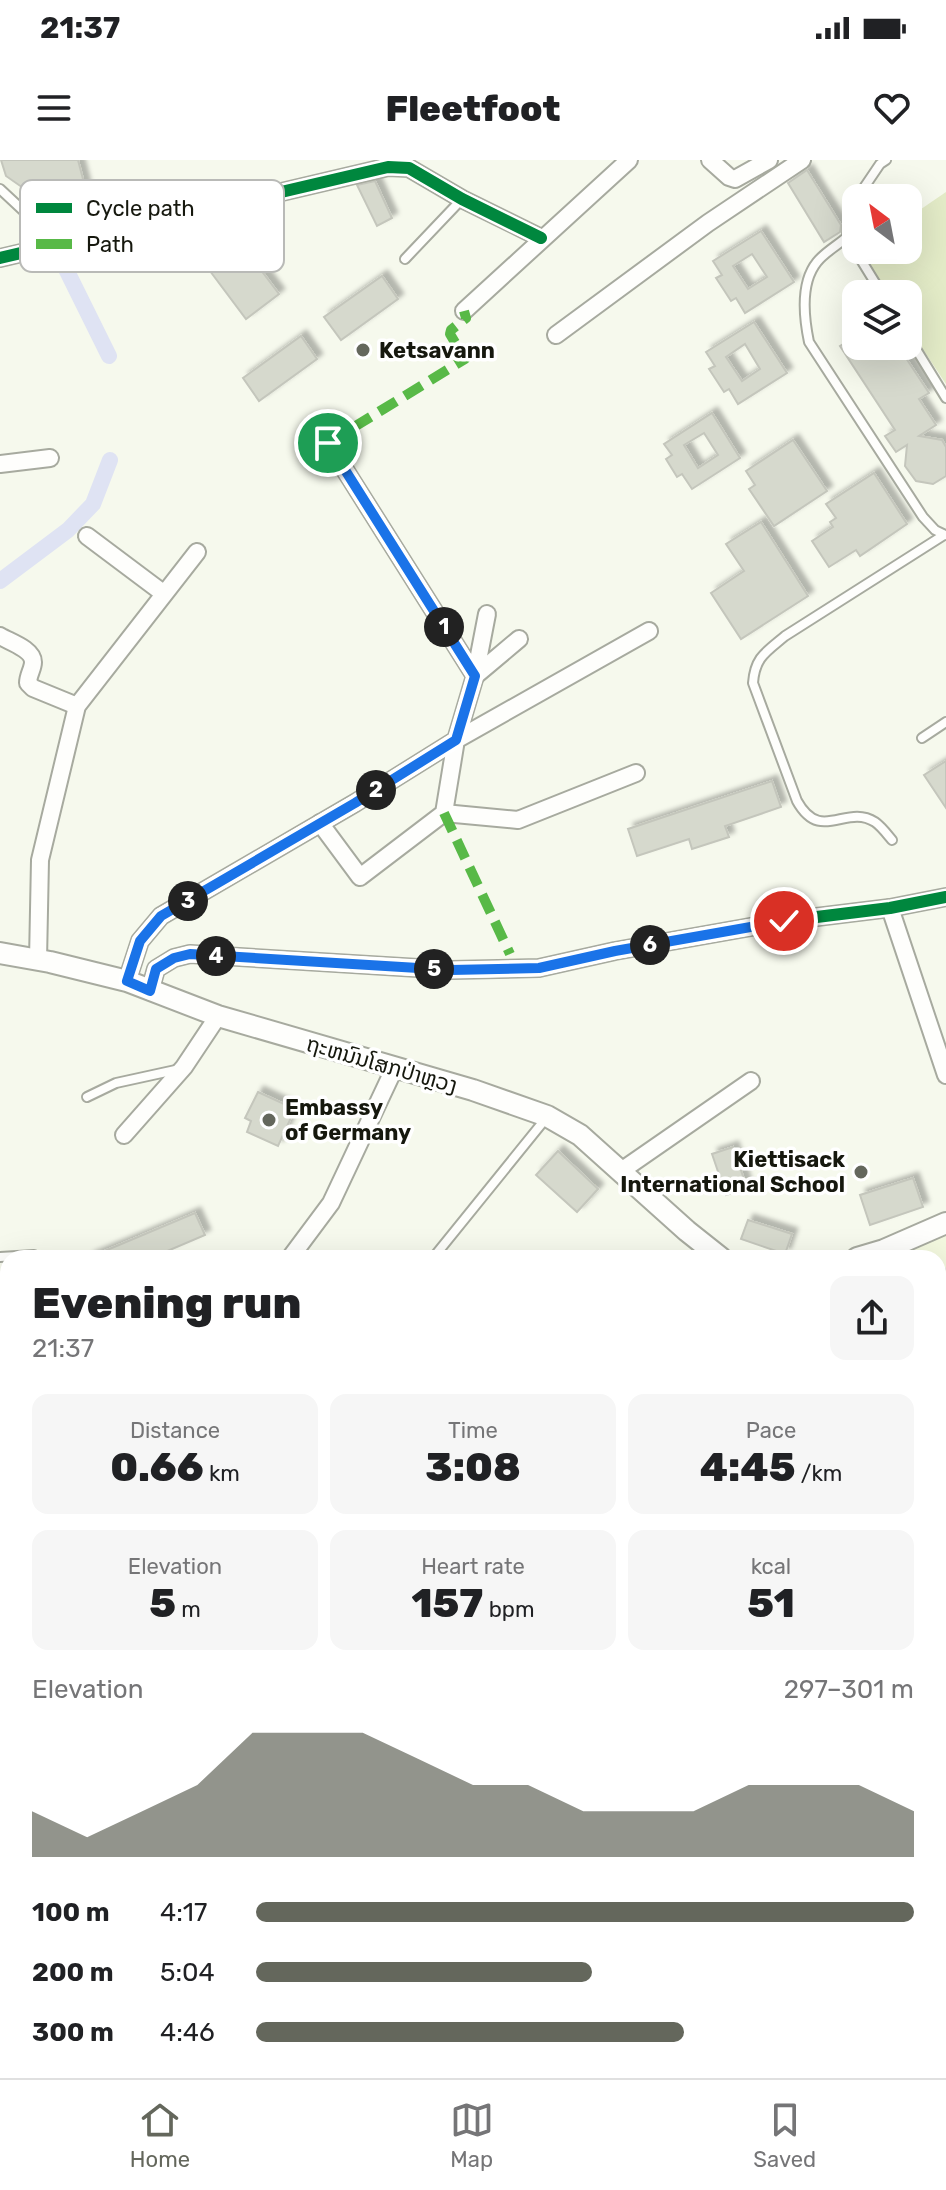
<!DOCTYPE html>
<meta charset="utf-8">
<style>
:root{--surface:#fff;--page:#f6f6f6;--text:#202124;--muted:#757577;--line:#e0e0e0;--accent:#64675c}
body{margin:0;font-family:Rubik,"Noto Sans Lao",sans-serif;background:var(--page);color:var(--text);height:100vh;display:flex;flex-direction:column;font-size:30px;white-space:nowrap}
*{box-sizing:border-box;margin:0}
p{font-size:26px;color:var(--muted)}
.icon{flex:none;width:44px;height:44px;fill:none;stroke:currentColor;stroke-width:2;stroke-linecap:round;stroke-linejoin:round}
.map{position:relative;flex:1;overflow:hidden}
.panel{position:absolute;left:0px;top:1090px;width:946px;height:828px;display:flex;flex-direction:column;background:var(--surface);border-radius:24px 24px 0 0;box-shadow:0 8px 32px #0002}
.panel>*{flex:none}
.needle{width:52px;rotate:328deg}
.buttons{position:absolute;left:842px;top:24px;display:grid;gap:16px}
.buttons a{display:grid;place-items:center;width:80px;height:80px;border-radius:16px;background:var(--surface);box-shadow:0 8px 32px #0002;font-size:40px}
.pin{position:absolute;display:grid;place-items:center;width:68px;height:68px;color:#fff;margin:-34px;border:4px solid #fff;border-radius:50%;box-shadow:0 2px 8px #0007}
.km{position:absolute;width:40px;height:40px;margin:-20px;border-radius:50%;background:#222;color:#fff;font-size:22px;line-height:40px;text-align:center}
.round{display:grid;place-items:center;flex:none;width:84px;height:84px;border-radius:16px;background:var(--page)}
.overview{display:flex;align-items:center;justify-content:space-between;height:136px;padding:0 32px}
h1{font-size:44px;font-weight:800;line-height:60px}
.metrics{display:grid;grid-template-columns:repeat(3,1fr);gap:12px;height:136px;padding:8px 32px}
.metrics div{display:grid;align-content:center;border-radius:16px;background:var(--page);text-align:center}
.metrics b{font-size:40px;font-weight:800}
.metrics small{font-size:22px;font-weight:400}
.metrics p{font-size:22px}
.chart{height:224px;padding:16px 32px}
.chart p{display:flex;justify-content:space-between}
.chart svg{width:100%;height:144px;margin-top:8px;fill:var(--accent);opacity:.7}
ul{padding:0 32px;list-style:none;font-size:26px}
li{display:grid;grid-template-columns:128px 96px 1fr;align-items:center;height:60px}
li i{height:20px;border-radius:10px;background:var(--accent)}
.status{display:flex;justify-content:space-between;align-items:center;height:56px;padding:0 40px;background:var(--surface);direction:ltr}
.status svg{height:22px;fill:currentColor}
header{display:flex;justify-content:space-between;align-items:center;height:104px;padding:0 32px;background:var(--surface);font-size:36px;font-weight:800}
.tab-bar{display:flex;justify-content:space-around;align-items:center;height:112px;border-top:2px solid var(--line);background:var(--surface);font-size:22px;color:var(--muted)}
.tab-bar a{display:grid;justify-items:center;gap:4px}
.tab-bar .selected{color:var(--accent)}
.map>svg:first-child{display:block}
</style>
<div class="status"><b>21:37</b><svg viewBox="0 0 49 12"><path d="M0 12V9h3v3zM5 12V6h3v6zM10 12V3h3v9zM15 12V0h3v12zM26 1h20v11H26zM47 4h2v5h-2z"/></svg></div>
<header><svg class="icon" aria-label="menu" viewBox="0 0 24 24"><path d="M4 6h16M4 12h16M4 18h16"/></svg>Fleetfoot<svg class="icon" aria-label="heart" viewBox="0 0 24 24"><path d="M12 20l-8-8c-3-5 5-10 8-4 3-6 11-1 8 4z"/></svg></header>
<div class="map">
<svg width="946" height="1918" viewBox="0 0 946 1918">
<defs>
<filter id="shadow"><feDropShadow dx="5.5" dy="-5.5" stdDeviation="2" flood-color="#0004"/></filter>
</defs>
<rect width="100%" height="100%" fill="#f6f9ed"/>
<g fill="#f3f8df">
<polygon points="946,1067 946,1385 938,1373 938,1098 864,1098"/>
<polygon points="938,1392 946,1405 946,1918 173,1918 175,1910 938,1910"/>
</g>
<g fill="#e3ebc7">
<polygon points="946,32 946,224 908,167 908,134 886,134 859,90 908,90 908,58"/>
<polygon points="946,1682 946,1837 938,1842 938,1687"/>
</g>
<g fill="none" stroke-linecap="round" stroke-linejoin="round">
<g stroke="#dfe3f3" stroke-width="16">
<polyline points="61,99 109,196"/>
<polyline points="0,421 68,370 93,344 110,300"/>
</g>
</g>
<g fill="#d6d9cd" stroke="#c4c6bc" stroke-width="2" fill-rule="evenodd" filter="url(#shadow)">
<polygon points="1,0 78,0 89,42 62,49 59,35 39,41 35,27 26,30 6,16"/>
<polygon points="807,10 841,65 840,72 824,82 788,23"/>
<polygon points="375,21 392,58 377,66 357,25"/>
<path d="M761,71L794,122L745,153L736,138L731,141L716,118L722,115L713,101ZM752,94L767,117L748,129L733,106Z"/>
<polygon points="229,77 236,77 279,134 246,159 201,99"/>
<polygon points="382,116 398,139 341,180 324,157"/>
<path d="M754,162L787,213L738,244L729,229L724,232L709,209L715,206L706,192ZM745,184L760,209L742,221L726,197Z"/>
<polygon points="301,176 317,199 259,241 243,218"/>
<polygon points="856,176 856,186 898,186 929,233 919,239 936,265 919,276 942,280 946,287 946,316 933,324 916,321 905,306 907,285 896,292 885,276 895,270 840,186"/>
<path d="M712,253L740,298L692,329L682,314L677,317L666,299L672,295L664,284ZM704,273L718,295L698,308L684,285Z"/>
<polygon points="793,280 827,331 774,366 749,329 755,325 746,311"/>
<polygon points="874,313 907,364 860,396 856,390 829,407 812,381 833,367 830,362 836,358 826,344"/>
<polygon points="761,362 808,436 741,479 711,433 744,411 726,384"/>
<polygon points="946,601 946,648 924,615"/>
<polygon points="772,621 781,647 725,666 729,677 692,689 689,679 637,696 628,669"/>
<polygon points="258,932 295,949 278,986 247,972 251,961 245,958"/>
<polygon points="733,987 747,1028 726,1035 712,994"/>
<polygon points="558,991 598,1029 577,1052 536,1015"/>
<polygon points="913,1018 923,1047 870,1065 860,1035"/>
<polygon points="195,1053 205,1075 151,1098 88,1098"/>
<polygon points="748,1060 792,1074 785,1094 741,1079"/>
</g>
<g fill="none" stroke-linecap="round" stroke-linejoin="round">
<g stroke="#a7aa9f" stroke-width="12">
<g id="service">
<polyline points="0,29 58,83"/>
<polyline points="857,38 880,4 886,0"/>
<path d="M856,40L848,62L847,77C838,85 825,92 817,102C800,123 804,158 809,182L923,357L935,370L945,375"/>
<path d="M209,49L217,67C233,75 251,69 263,56L265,35"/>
<polyline points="847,77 882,134"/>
<polyline points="405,99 462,39"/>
<polyline points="908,176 946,238"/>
<polyline points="922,578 946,562"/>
<path d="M892,680C887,674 881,666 875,662C846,643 821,684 797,641L753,523C755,497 766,492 785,476L944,375"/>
<polyline points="87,937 116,923 180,909"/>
<polyline points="0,1097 34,1095 37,1098"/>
<polyline points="433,1098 547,957"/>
<polyline points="0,1209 8,1208"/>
<polyline points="938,1321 946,1319"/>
<polyline points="938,1660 946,1655"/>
<polyline points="0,1817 8,1817"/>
<polyline points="938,1872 946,1873"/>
<polyline points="616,1910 618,1918"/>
<polyline points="892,1910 892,1918"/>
<polyline points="247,1912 250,1910"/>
<polyline points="334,1918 336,1910"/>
</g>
</g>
<g stroke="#a7aa9f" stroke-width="20">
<g id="minor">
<polyline points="710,0 729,17 735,19 769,0"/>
<polyline points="0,98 388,7 409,8 462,39 541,78"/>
<polyline points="464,151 629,0"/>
<polyline points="556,175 708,63 802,0"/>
<polyline points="0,304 50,298"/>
<polyline points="87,376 163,433"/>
<path d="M0,476C10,482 33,489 33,502C33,509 28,515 28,523L33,528L77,546"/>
<polyline points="475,516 487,454"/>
<polyline points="475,516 519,479"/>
<polyline points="444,653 518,660 636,613"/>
<polyline points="320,663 360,717 444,653 456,580 649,471"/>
<polyline points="890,748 946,915"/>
<polyline points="38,800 40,700 77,546 197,392"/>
<polyline points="127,821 140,781 161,756 355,643 456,580 475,516 328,283"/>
<polyline points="150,831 156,809 174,798 190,794 451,810 539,808 615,791 784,761 890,748 946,737"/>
<polyline points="124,975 184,907 218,856"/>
<polyline points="621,1011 751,921"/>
<polyline points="290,1098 331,1043 395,907"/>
<polyline points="0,1382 8,1378"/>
<polyline points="0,1489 8,1491"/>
<polyline points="0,1670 8,1665"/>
<polyline points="0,1714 8,1778"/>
</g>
</g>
<g stroke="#a7aa9f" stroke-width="24">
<g id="tertiary">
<polyline points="0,793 50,802 127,821 218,856 473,930 547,956 580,975 687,1071 721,1098"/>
<polyline points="857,1098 884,1090 946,1063"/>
<polyline points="938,1383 946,1395"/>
</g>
</g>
<g stroke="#e1e2de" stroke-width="3" stroke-dasharray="8 4" stroke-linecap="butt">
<polyline points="945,1108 946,1110"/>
<polyline points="946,1136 939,1141 946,1152"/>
</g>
<use href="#service" stroke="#fefefc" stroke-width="8"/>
<use href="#minor" stroke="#fefefc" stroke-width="16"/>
<use href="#tertiary" stroke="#fefefc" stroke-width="20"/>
<g stroke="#58b947" stroke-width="10" stroke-dasharray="20 10" stroke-linecap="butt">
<polyline points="328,283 465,199 450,174 451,170 466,158 464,151"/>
<polyline points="444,653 510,794"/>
</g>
<g stroke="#fff" stroke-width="17">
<g id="cycleway">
<polyline points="0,98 388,7 409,8 462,39 541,78"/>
<polyline points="127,821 140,781 161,756 355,643 456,580 475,516 328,283"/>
<polyline points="150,831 156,809 174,798 190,794 451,810 539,808 615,791 784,761 890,748 946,737"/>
</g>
</g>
<use href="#cycleway" stroke="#00873e" stroke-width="12"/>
</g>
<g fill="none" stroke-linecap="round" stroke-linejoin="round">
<g stroke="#fff" stroke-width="16">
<polyline id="route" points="328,283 475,516 456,580 355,643 161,756 140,781 127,821 150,831 156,809 174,798 190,794 451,810 539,808 615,791 784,761"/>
</g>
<use href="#route" stroke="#1a73e8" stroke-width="10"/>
</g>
<g fill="#64675c" stroke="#fff" stroke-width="3">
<circle cx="363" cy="190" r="8"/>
<circle cx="269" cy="960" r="8"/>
<circle cx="861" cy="1012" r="8"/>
</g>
<g text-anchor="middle" stroke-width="7" stroke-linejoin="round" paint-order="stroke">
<g font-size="22" font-weight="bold" fill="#16180e" stroke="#fff" text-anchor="start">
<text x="379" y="198">Ketsavann</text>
<text x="285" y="955">Embassy<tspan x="285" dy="25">of Germany</tspan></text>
<text x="845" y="1007" text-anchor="end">Kiettisack<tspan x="845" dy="25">International School</tspan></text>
</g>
<g font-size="22" fill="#16180e" stroke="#fff">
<text transform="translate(382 904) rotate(16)" y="8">ຖະຫນົນໂສກປ່າຫຼວງ</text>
</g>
</g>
<rect x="20" y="20" width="264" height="92" rx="12" fill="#fff" stroke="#b9bab7" stroke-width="2"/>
<rect x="36" y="43" width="36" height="10" fill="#00873e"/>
<rect x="36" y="79" width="36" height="10" fill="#58b947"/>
<g font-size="22" fill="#16180e">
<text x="86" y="56">Cycle path</text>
<text x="86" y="92">Path</text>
</g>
</svg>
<div class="buttons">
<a><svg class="needle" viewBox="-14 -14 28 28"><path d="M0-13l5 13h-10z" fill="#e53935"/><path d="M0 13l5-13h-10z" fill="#757577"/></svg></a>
<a><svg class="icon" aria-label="layers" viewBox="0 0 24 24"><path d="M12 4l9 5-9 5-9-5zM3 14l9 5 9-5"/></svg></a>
</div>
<div class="pin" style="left:328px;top:283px;background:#1e9e55"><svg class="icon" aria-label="arrive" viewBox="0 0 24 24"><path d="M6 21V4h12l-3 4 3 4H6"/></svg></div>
<div class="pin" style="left:784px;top:761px;background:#d93025"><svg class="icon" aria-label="check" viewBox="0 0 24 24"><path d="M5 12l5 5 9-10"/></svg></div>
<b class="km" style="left:444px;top:467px">1</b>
<b class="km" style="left:376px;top:630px">2</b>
<b class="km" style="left:188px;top:741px">3</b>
<b class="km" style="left:216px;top:796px">4</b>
<b class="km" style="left:434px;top:809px">5</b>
<b class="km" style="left:650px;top:785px">6</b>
<section class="panel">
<div class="overview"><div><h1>Evening run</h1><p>21:37</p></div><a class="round"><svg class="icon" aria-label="share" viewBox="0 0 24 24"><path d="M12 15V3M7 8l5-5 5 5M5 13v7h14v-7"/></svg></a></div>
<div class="metrics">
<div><p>Distance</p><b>0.66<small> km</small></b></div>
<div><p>Time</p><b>3:08</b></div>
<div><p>Pace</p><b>4:45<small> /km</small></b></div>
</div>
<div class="metrics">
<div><p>Elevation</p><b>5<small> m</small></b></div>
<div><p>Heart rate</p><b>157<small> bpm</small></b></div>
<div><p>kcal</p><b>51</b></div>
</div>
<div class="chart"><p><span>Elevation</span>297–301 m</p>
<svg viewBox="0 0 160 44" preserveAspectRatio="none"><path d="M0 44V30L10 38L20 30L30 22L40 6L50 6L60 6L70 14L80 22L90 22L100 30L110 30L120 30L130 22L140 22L150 22L160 30V44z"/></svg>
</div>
<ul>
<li><b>100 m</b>4:17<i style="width:100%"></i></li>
<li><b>200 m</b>5:04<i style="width:51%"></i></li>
<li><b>300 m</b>4:46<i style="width:65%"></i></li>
</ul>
</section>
</div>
<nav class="tab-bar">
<a class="selected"><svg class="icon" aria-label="home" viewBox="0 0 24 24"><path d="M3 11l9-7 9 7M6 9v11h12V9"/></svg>Home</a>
<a><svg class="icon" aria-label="map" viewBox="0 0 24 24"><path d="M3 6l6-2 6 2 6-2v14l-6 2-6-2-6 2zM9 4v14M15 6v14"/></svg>Map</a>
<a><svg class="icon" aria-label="saved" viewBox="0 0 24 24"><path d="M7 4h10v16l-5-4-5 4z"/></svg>Saved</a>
</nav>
